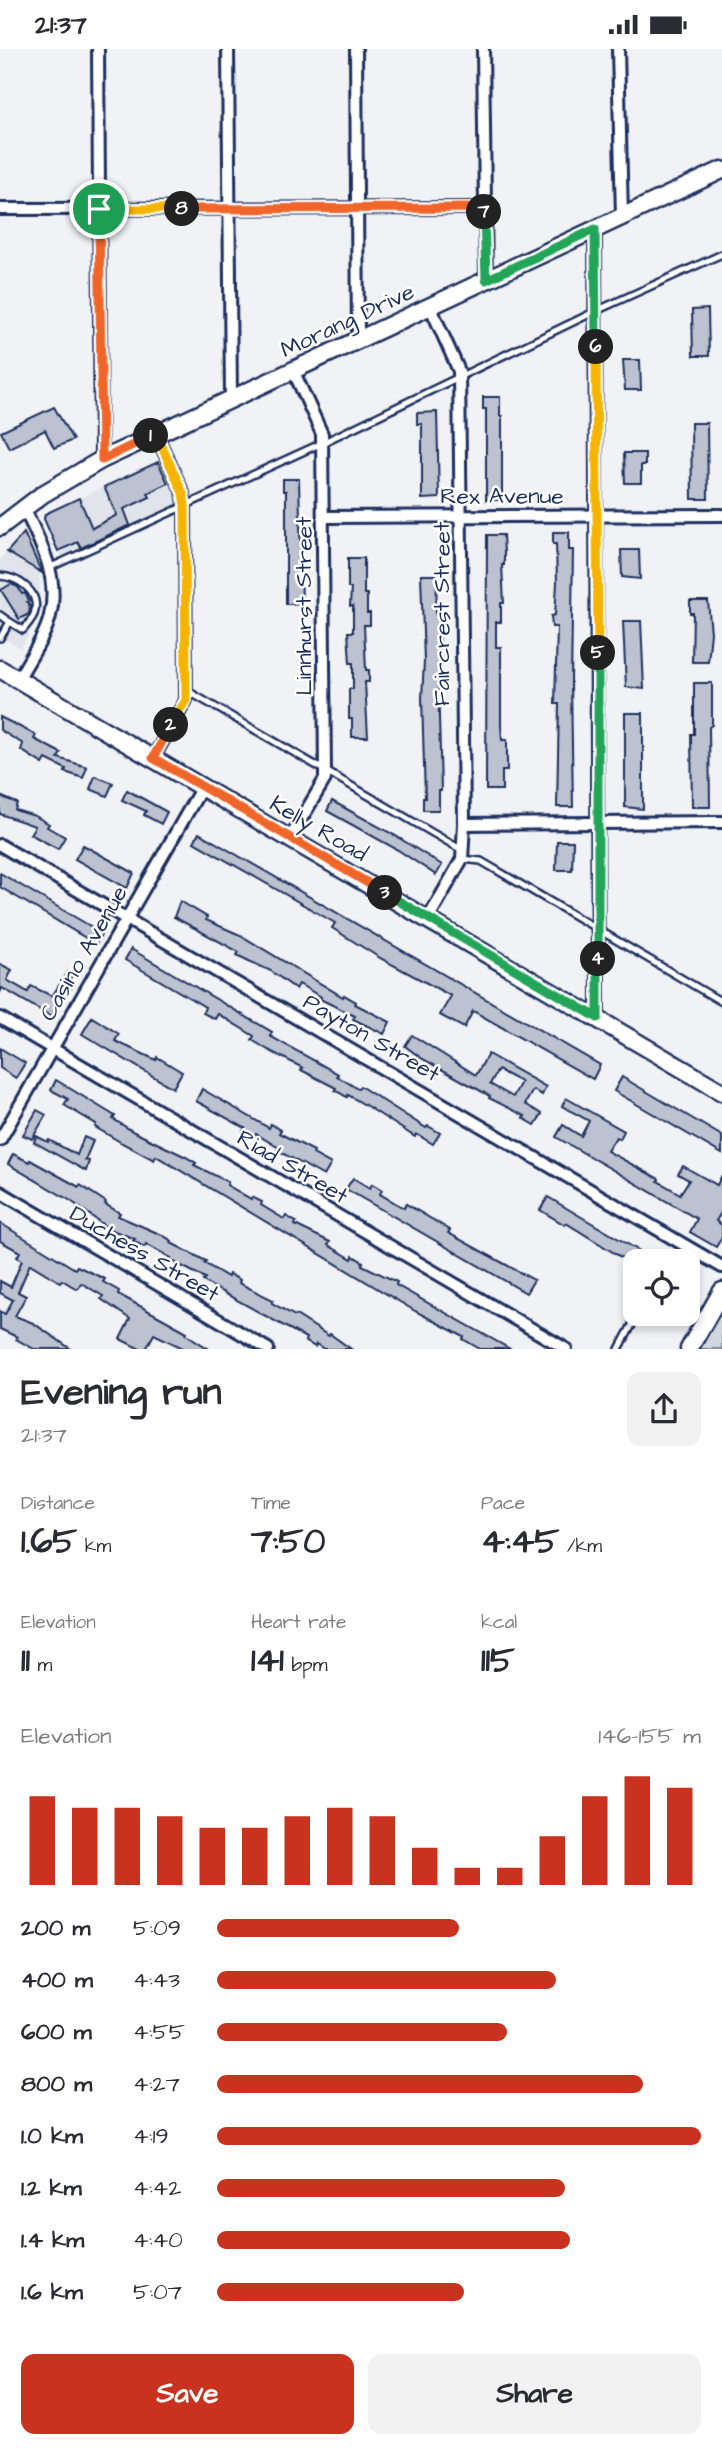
<!DOCTYPE html>
<meta charset="utf-8">
<style>
:root{--surface:#fff;--page:#f2f2f3;--text:#2b2b33;--muted:#7c7c81;--accent:#c8321e}
body{margin:0;font-family:"Architects Daughter",sans-serif;background:var(--page);color:var(--text);height:100vh;display:flex;flex-direction:column;font-size:26px;white-space:nowrap}
*{box-sizing:border-box;margin:0}
p{font-size:23px;color:var(--muted)}
.icon{flex:none;width:38px;height:38px;fill:none;stroke:currentColor;stroke-width:2;stroke-linecap:round;stroke-linejoin:round}
.map{position:relative;height:1300px;overflow:hidden}
.panel{display:flex;flex-direction:column;background:var(--surface);flex:1}
.panel>*{flex:none}
.buttons{position:absolute;left:623px;top:1200px;display:grid;gap:14px}
.buttons a{display:grid;place-items:center;width:77px;height:77px;border-radius:14px;background:var(--surface);box-shadow:0 4px 10px #0003;font-size:35px}
.pin{position:absolute;display:grid;place-items:center;width:60px;height:60px;color:#fff;margin:-30px;border:4px solid #fff;border-radius:50%;box-shadow:0 2px 7px #0007}
.km{position:absolute;width:35px;height:35px;margin:-18px;border-radius:50%;background:#222;color:#fff;font-size:19px;line-height:35px;text-align:center}
.round{display:grid;place-items:center;flex:none;width:74px;height:74px;border-radius:14px;background:var(--page)}
.overview{display:flex;align-items:center;justify-content:space-between;height:119px;padding:0 21px}
h1{font-size:38px;font-weight:800;line-height:52px}
.stats{display:grid;grid-template-columns:repeat(3,1fr);gap:10px;height:119px;padding:7px 21px}
.stats div{display:grid;align-content:center}
.stats b{font-size:35px;font-weight:800}
.stats small{font-size:19px;font-weight:400}
.stats p{font-size:19px}
.chart{height:196px;padding:14px 21px}
.chart p{display:flex;justify-content:space-between}
.chart svg{width:100%;height:126px;margin-top:7px;stroke:var(--accent);stroke-width:6}
.action{display:flex;gap:14px;margin-top:auto;padding:14px 21px}
.action a{flex:1;height:80px;border-radius:14px;background:var(--accent);color:#fff;font-size:28px;font-weight:800;line-height:80px;text-align:center}
.action a+a{background:var(--page);color:var(--text)}
ul{padding:0 21px;list-style:none;font-size:23px}
li{display:grid;grid-template-columns:112px 84px 1fr;align-items:center;height:52px}
li i{height:18px;border-radius:9px;background:var(--accent)}
.status{display:flex;justify-content:space-between;align-items:center;height:49px;padding:0 35px;background:var(--surface);direction:ltr}
.status svg{height:19px;fill:currentColor}
.map>svg:first-child{display:block}
</style>
<div class="status"><b>21:37</b><svg viewBox="0 0 49 12"><path d="M0 12V9h3v3zM5 12V6h3v6zM10 12V3h3v9zM15 12V0h3v12zM26 1h20v11H26zM47 4h2v5h-2z"/></svg></div>
<div class="map">
<svg width="722" height="1300" viewBox="0 0 722 1300">
<rect width="100%" height="100%" fill="#f1f2f5"/>
<filter id="ink" filterUnits="userSpaceOnUse"><feTurbulence type="fractalNoise" baseFrequency=".0143" numOctaves="2"/><feDisplacementMap in="SourceGraphic" scale="14" xChannelSelector="R" yChannelSelector="G"/><feConvolveMatrix kernelMatrix="1 2 1 2 8 2 1 2 1" color-interpolation-filters="sRGB"/></filter>
<g filter="url(#ink)">
<g fill="#e1e4ea">
<polygon points="159,412 178,454 62,508 43,466"/>
<polygon points="25,485 40,518 39,567 21,599 0,587 0,510"/>
</g>
<polygon fill="#d2d6df" stroke="#76829e" stroke-width="2" points="722,1256 722,1300 696,1300"/>
<g fill="#bcc2d0" stroke="#1b2f5e" stroke-width="2" fill-rule="evenodd">
<polygon points="708,260 709,307 693,307 692,261"/>
<polygon points="623,311 640,311 641,341 625,341"/>
<polygon points="483,348 500,348 500,367 502,367 502,451 486,451 486,360 483,360"/>
<polygon points="54,358 73,391 54,399 45,381 9,399 1,383"/>
<polygon points="437,363 439,449 422,450 422,375 417,375 417,364"/>
<polygon points="691,374 707,374 708,450 692,450"/>
<polygon points="624,404 645,404 645,416 641,416 641,434 625,434"/>
<polygon points="158,413 168,434 148,444 150,448 124,460 130,476 81,499 78,493 58,502 44,470 45,465 79,449 92,479 117,466 104,438"/>
<polygon points="283,430 299,430 302,555 286,555 286,442 283,442"/>
<polygon points="553,483 569,483 569,501 573,501 571,634 573,758 557,758 559,655 555,655 557,578 552,578 551,567 555,566 557,534 556,495 553,495"/>
<polygon points="24,484 41,522 42,524 7,503"/>
<polygon points="487,486 503,486 504,504 504,516 502,516 504,554 501,554 501,573 496,573 496,598 501,598 501,676 502,691 507,691 507,722 502,722 502,741 486,741"/>
<polygon points="621,501 639,501 640,530 622,528"/>
<polygon points="348,509 364,509 364,545 367,545 367,564 370,564 370,576 364,576 366,621 369,621 369,633 365,633 368,688 352,688 352,670 349,670 349,640 353,640 353,614 350,614 348,583 353,583 353,557 350,557 351,539 348,539"/>
<polygon points="421,526 437,526 436,566 439,566 441,618 441,630 438,630 441,742 439,742 439,761 423,761 423,749 425,749 422,649 424,612"/>
<polygon points="11,535 18,538 22,545 25,544 29,552 27,553 30,558 29,565 19,570 1,541"/>
<polygon points="690,552 708,552 711,584 708,613 692,613 693,564 690,564"/>
<polygon points="623,572 641,572 644,640 626,638"/>
<polygon points="694,634 712,634 712,676 709,678 710,758 692,758 691,685 694,685"/>
<polygon points="625,664 643,664 643,760 625,758"/>
<polygon points="0,668 36,686 34,690 61,704 58,709 87,718 83,729 65,723 66,720 46,710 43,715 21,701 23,695 0,681"/>
<polygon points="95,727 113,734 107,747 90,740"/>
<polygon points="127,741 167,763 161,775 144,766 146,762 122,751"/>
<polygon points="0,747 17,754 15,761 35,767 49,775 47,778 65,788 58,800 30,785 35,777 0,765"/>
<polygon points="332,752 396,787 442,816 436,826 398,801 327,762"/>
<polygon points="199,784 600,1016 593,1030 473,962 464,979 440,966 451,947 380,909 332,879 335,874 194,793"/>
<polygon points="557,792 573,792 572,821 556,821"/>
<polygon points="83,796 134,824 127,839 75,810"/>
<polygon points="0,824 102,884 96,895 0,838"/>
<polygon points="180,852 207,868 206,871 240,886 343,948 344,946 356,953 355,955 390,973 384,985 353,970 355,967 320,950 321,948 299,935 296,940 271,922 249,912 237,906 239,903 174,868"/>
<polygon points="131,900 272,983 270,987 338,1025 337,1027 358,1040 360,1037 426,1079 428,1077 440,1084 433,1095 416,1085 415,1088 370,1059 348,1046 347,1048 335,1041 336,1039 301,1021 303,1019 268,1001 252,991 254,987 218,965 215,970 203,964 205,958 125,911"/>
<polygon points="0,915 12,921 7,931 28,943 31,937 52,947 68,923 72,926 69,932 74,935 68,943 65,941 52,968 2,939 0,944"/>
<polygon points="92,968 119,985 115,992 156,1011 157,1008 182,1023 173,1039 82,985"/>
<path d="M412,986L476,1026L488,1005L546,1038L542,1046L533,1041L525,1055L542,1065L535,1076L523,1069L525,1067L489,1049L490,1047L421,1009L405,997ZM498,1021L521,1033L513,1048L490,1035Z"/>
<polygon points="0,999 25,1014 16,1029 0,1019"/>
<polygon points="622,1028 722,1087 722,1105 614,1042"/>
<polygon points="56,1031 115,1067 113,1070 134,1083 186,1108 196,1114 194,1116 228,1133 227,1136 251,1150 252,1148 262,1153 261,1156 284,1170 286,1167 296,1173 295,1176 330,1193 328,1196 352,1210 353,1207 363,1213 362,1216 397,1233 396,1236 510,1300 480,1300 473,1296 463,1290 464,1288 415,1262 156,1107 154,1111 122,1094 95,1078 96,1075 64,1056 68,1050 51,1041"/>
<polygon points="202,1040 269,1079 271,1075 281,1081 279,1084 314,1102 313,1105 331,1115 324,1127 277,1101 279,1099 256,1085 253,1088 243,1082 245,1079 196,1052"/>
<polygon points="566,1049 624,1082 620,1090 616,1088 607,1102 659,1130 658,1132 680,1145 689,1131 678,1125 683,1117 717,1136 722,1126 722,1162 716,1172 722,1176 722,1188 716,1198 690,1183 697,1170 556,1088 563,1076 581,1087 589,1072 562,1057"/>
<polygon points="37,1061 46,1066 32,1090 23,1086"/>
<polygon points="36,1087 48,1093 49,1091 77,1106 84,1088 93,1092 85,1111 89,1112 86,1122 34,1093"/>
<polygon points="13,1105 29,1113 30,1111 79,1138 80,1136 106,1153 105,1155 120,1164 118,1167 162,1186 172,1192 171,1194 206,1212 204,1214 228,1228 229,1225 240,1231 239,1234 273,1251 272,1254 295,1267 296,1266 329,1287 330,1285 351,1300 324,1300 316,1295 315,1298 305,1292 306,1289 213,1238 203,1232 205,1229 170,1211 171,1209 146,1195 144,1198 133,1192 135,1190 109,1180 71,1152 8,1115"/>
<polygon points="353,1129 370,1139 372,1135 382,1141 380,1145 404,1159 406,1155 450,1181 448,1184 534,1231 526,1244 346,1140"/>
<polygon points="548,1148 573,1163 658,1213 633,1213 632,1215 566,1174 565,1176 540,1161"/>
<polygon points="0,1174 75,1220 77,1217 105,1230 103,1233 119,1242 118,1245 187,1283 186,1285 209,1300 185,1300 154,1285 146,1300 140,1300 120,1290 130,1270 101,1250 103,1247 81,1234 77,1240 62,1231 60,1233 30,1215 18,1243 26,1247 15,1267 33,1274 71,1300 34,1300 16,1290 17,1288 0,1280 0,1262 5,1265 13,1251 0,1244 0,1232 11,1238 22,1211 17,1208 20,1203 0,1192"/>
</g>
<g fill="none" stroke-linecap="round" stroke-linejoin="round">
<g stroke="#1b2f5e" stroke-width="10">
<g id="lane">
<polyline points="51,518 322,394 596,262 722,205"/>
<path d="M0,527C17,528 39,541 35,562C34,569 27,576 23,581L10,573"/>
<polyline points="0,566 10,573 0,589"/>
<polyline points="186,641 462,801"/>
<polyline points="462,810 481,812 722,953"/>
<polyline points="619,1300 638,1265"/>
</g>
</g>
<g stroke="#1b2f5e" stroke-width="16">
<g id="street">
<polyline points="98,0 101,411"/>
<polyline points="228,0 231,350"/>
<polyline points="356,0 358,291"/>
<polyline points="483,0 486,231"/>
<polyline points="618,0 622,168"/>
<polyline points="0,160 484,159"/>
<polyline points="595,180 598,969"/>
<polyline points="324,468 722,466"/>
<path d="M18,631C28,611 45,589 50,567C60,528 40,493 24,459"/>
<polyline points="153,709 186,651 185,456 183,444 156,385"/>
<polyline points="464,775 722,773"/>
<polyline points="290,789 325,730 325,724 322,385 293,321"/>
<polyline points="0,796 722,1218"/>
<polyline points="428,870 462,810 464,775 459,322 430,257"/>
<polyline points="0,969 566,1300"/>
<polyline points="0,1091 202,738"/>
<polyline points="0,1143 268,1300"/>
</g>
</g>
<g stroke="#1b2f5e" stroke-width="21">
<g id="secondary">
<polyline points="0,478 43,445 101,411 722,121"/>
<polyline points="0,620 722,1043"/>
<polyline points="689,1300 722,1242"/>
</g>
</g>
<use href="#lane" stroke="#fff" stroke-width="5"/>
<use href="#street" stroke="#fff" stroke-width="10"/>
<use href="#secondary" stroke="#fff" stroke-width="16"/>
</g>
</g>
<g fill="none" stroke-linecap="round" stroke-linejoin="round" filter="url(#ink)">
<g stroke="#fff" stroke-width="14">
<polyline id="split-1" points="99,160 102,411 151,387"/>
</g>
<g stroke="#fff" stroke-width="14">
<polyline id="split-2" points="151,387 156,385 183,444 185,456 186,651 171,676"/>
</g>
<g stroke="#fff" stroke-width="14">
<polyline id="split-3" points="171,676 153,709 385,844"/>
</g>
<g stroke="#fff" stroke-width="14">
<polyline id="split-4" points="385,844 598,969 598,910"/>
</g>
<g stroke="#fff" stroke-width="14">
<polyline id="split-5" points="598,604 598,910"/>
</g>
<g stroke="#fff" stroke-width="14">
<polyline id="split-6" points="596,298 598,604"/>
</g>
<g stroke="#fff" stroke-width="14">
<polyline id="split-7" points="484,163 486,231 595,180 596,298"/>
</g>
<g stroke="#fff" stroke-width="14">
<polyline id="split-8" points="182,160 484,159 484,163"/>
</g>
<g stroke="#fff" stroke-width="14">
<polyline id="split-9" points="99,160 182,160"/>
</g>
<use href="#split-1" stroke="#f0652b" stroke-width="9"/>
<use href="#split-2" stroke="#f5b400" stroke-width="9"/>
<use href="#split-3" stroke="#f0652b" stroke-width="9"/>
<use href="#split-4" stroke="#22a559" stroke-width="9"/>
<use href="#split-5" stroke="#22a559" stroke-width="9"/>
<use href="#split-6" stroke="#f5b400" stroke-width="9"/>
<use href="#split-7" stroke="#22a559" stroke-width="9"/>
<use href="#split-8" stroke="#f0652b" stroke-width="9"/>
<use href="#split-9" stroke="#f5b400" stroke-width="9"/>
</g>
<g text-anchor="middle" stroke-width="5" stroke-linejoin="round" paint-order="stroke">
<g font-size="23" fill="#1b2f5e" stroke="#fff">
<text transform="translate(347 271) rotate(-25)" y="8">Morang Drive</text>
<text x="502" y="454">Rex Avenue</text>
<text transform="translate(303 557) rotate(-90)" y="8">Linnhurst Street</text>
<text transform="translate(441 565) rotate(-90)" y="8">Faircrest Street</text>
<text transform="translate(319 779) rotate(30)" y="8">Kelly Road</text>
<text transform="translate(83 904) rotate(-60)" y="8">Casino Avenue</text>
<text transform="translate(372 988) rotate(30)" y="8">Payton Street</text>
<text transform="translate(293 1117) rotate(30)" y="8">Riad Street</text>
<text transform="translate(145 1204) rotate(30)" y="8">Duchess Street</text>
</g>
</g>
</svg>
<div class="buttons">
<a><svg class="icon" aria-label="locate" viewBox="0 0 24 24"><circle cx="12" cy="12" r="6"/><path d="M12 2v4M12 18v4M2 12h4M18 12h4"/></svg></a>
</div>
<div class="pin" style="left:99px;top:160px;background:#1e9e55"><svg class="icon" aria-label="arrive" viewBox="0 0 24 24"><path d="M6 21V4h12l-3 4 3 4H6"/></svg></div>
<b class="km" style="left:151px;top:387px">1</b>
<b class="km" style="left:171px;top:676px">2</b>
<b class="km" style="left:385px;top:844px">3</b>
<b class="km" style="left:598px;top:910px">4</b>
<b class="km" style="left:598px;top:604px">5</b>
<b class="km" style="left:596px;top:298px">6</b>
<b class="km" style="left:484px;top:163px">7</b>
<b class="km" style="left:182px;top:160px">8</b>
</div>
<section class="panel">
<div class="overview"><div><h1>Evening run</h1><p>21:37</p></div><a class="round"><svg class="icon" aria-label="share" viewBox="0 0 24 24"><path d="M12 15V3M7 8l5-5 5 5M5 13v7h14v-7"/></svg></a></div>
<div class="stats">
<div><p>Distance</p><b>1.65<small> km</small></b></div>
<div><p>Time</p><b>7:50</b></div>
<div><p>Pace</p><b>4:45<small> /km</small></b></div>
</div>
<div class="stats">
<div><p>Elevation</p><b>11<small> m</small></b></div>
<div><p>Heart rate</p><b>141<small> bpm</small></b></div>
<div><p>kcal</p><b>115</b></div>
</div>
<div class="chart"><p><span>Elevation</span>146–155 m</p>
<svg viewBox="0 0 160 44" preserveAspectRatio="none"><path d="M5 44V13M15 44V17M25 44V17M35 44V20M45 44V24M55 44V24M65 44V20M75 44V17M85 44V20M95 44V31M105 44V38M115 44V38M125 44V27M135 44V13M145 44V6M155 44V10"/></svg>
</div>
<ul>
<li><b>200 m</b>5:09<i style="width:50%"></i></li>
<li><b>400 m</b>4:43<i style="width:70%"></i></li>
<li><b>600 m</b>4:55<i style="width:60%"></i></li>
<li><b>800 m</b>4:27<i style="width:88%"></i></li>
<li><b>1.0 km</b>4:19<i style="width:100%"></i></li>
<li><b>1.2 km</b>4:42<i style="width:72%"></i></li>
<li><b>1.4 km</b>4:40<i style="width:73%"></i></li>
<li><b>1.6 km</b>5:07<i style="width:51%"></i></li>
</ul>
<div class="action"><a>Save</a><a>Share</a></div>
</section>
